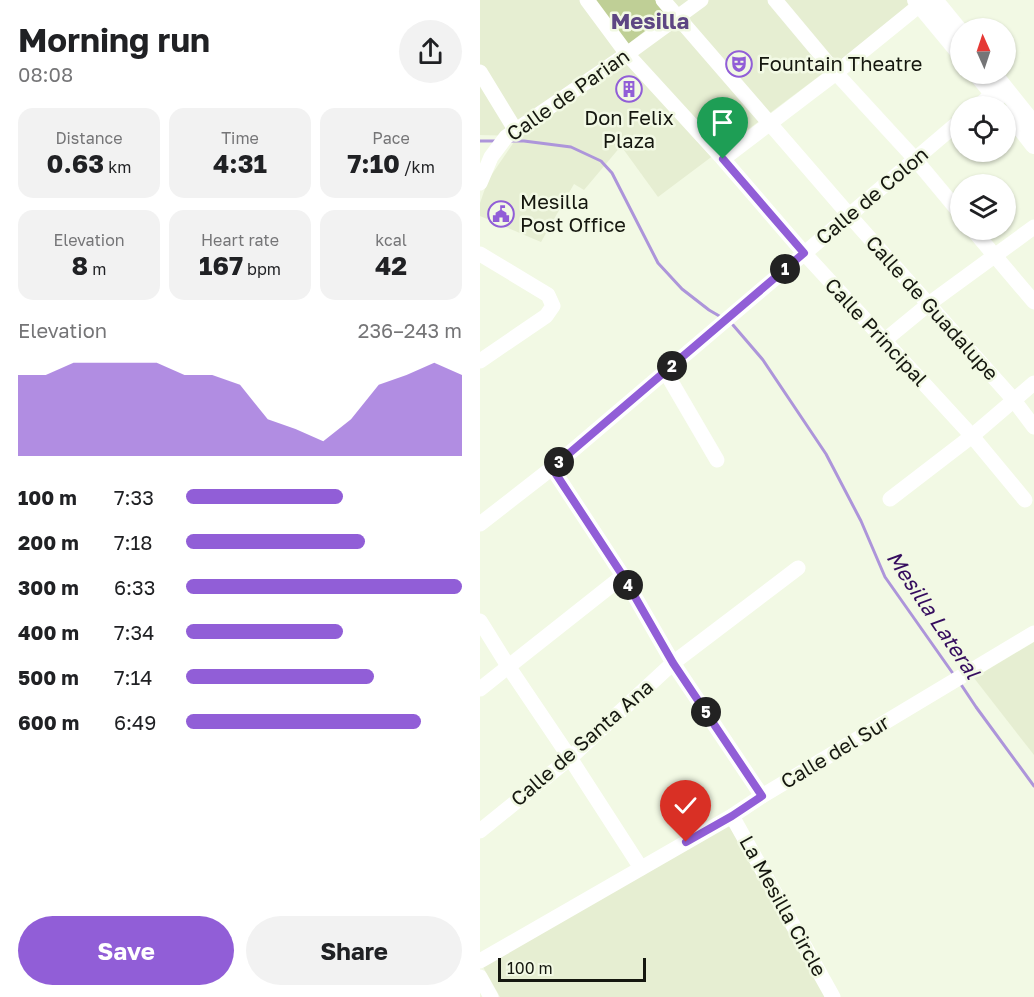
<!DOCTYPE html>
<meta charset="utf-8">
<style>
:root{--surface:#fff;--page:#f2f2f2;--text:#202124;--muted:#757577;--accent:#915ed7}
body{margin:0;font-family:"Golos Text",sans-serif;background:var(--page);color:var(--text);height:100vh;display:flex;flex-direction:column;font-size:22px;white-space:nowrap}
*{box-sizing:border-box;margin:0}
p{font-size:20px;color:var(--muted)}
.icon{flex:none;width:33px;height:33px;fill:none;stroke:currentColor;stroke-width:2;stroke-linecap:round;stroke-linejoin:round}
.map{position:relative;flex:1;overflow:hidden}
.sheet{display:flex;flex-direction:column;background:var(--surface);width:480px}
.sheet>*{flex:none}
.needle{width:39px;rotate:357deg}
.controls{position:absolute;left:470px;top:18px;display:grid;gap:12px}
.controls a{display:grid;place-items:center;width:66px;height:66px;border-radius:50%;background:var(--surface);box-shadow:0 2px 4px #0004;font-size:30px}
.scale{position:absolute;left:18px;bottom:15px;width:148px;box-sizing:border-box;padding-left:6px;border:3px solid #15170f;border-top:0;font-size:16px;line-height:21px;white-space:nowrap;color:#15170f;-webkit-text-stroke:4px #f2f9e4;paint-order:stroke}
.pin{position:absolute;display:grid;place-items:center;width:51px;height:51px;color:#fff;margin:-62px -26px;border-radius:50% 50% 50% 0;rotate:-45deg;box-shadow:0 0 6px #0007}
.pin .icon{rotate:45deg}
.km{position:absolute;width:30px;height:30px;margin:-15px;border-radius:50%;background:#222;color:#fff;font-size:16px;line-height:30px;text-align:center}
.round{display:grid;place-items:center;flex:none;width:63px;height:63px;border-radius:32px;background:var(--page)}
.head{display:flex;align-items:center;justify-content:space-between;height:102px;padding:0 18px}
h1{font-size:33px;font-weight:700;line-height:45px}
.figures{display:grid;grid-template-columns:repeat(3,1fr);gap:9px;height:102px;padding:6px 18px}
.figures div{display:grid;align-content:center;border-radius:15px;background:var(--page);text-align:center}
.figures b{font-size:26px;font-weight:700}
.figures small{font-size:16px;font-weight:400}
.figures p{font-size:16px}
.chart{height:168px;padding:12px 18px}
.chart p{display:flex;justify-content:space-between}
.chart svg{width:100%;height:108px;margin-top:6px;fill:var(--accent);opacity:.7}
.cta{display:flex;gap:12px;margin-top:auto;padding:12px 18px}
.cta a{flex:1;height:69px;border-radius:36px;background:var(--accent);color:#fff;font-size:24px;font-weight:700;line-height:69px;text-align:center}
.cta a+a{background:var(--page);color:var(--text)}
ul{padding:0 18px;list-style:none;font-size:20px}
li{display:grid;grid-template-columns:96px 72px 1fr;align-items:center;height:45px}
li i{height:15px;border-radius:8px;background:var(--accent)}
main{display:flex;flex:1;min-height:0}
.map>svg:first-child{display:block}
</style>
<main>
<section class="sheet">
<div class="head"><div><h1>Morning run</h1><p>08:08</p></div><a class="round"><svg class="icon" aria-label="share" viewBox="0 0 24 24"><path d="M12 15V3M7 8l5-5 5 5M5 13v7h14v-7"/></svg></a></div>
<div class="figures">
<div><p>Distance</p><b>0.63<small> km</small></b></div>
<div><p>Time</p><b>4:31</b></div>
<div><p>Pace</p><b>7:10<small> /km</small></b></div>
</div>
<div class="figures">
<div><p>Elevation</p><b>8<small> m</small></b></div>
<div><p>Heart rate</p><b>167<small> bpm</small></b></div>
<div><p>kcal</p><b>42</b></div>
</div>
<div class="chart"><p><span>Elevation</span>236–243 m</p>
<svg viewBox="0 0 160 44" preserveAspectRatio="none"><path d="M0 44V11L10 11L20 6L30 6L40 6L50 6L60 11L70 11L80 15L90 29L100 33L110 38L120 29L130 15L140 11L150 6L160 11V44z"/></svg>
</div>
<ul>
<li><b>100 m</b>7:33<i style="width:57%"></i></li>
<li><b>200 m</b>7:18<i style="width:65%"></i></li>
<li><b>300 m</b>6:33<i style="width:100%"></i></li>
<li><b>400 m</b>7:34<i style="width:57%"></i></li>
<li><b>500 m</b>7:14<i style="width:68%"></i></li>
<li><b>600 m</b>6:49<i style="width:85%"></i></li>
</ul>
<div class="cta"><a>Save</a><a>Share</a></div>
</section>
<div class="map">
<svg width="554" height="997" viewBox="0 0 554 997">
<rect width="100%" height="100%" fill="#f2f9e4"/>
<g fill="#e6eed2">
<polygon points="0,0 432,0 435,4 178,197 141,146 104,190 94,184 61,242 0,216 0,203 8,180 38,136 0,135"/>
<polygon points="554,642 554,755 494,678"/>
<polygon points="248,824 351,997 20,997 3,967"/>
</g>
<polygon fill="#bfcf96" points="114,0 175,0 187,14 148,44"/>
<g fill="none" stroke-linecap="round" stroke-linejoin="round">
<g stroke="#ad95da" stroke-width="3">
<polyline points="0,141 16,141"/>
<polyline points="32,141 44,141 91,147 121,161 132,173 178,263 202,289 229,310 241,317"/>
<polyline points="253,325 283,360 346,454 381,521 405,577 474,675"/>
<polyline points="480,683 496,707 554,786"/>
</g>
<g stroke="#fff" stroke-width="15">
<polyline points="107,0 147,54 243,159 324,253 492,436 545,500"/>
<polyline points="183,0 369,215 533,399 554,427"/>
<polyline points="295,0 356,73 435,159 480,213"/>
<polyline points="0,72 36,131"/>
<polyline points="498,106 521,87"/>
<polyline points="243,159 356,73 446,0"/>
<polyline points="0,183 11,157 26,137 147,54 221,0"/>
<polyline points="493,230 554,302"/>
<polyline points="0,254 68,295 73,306 66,316 0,361"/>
<polyline points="405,340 450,303 554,227"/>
<polyline points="185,371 237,460"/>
<polyline points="72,468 143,576 193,663 282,796"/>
<polyline points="410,499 492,436 554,383"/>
<polyline points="0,524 72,468 480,121"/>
<polyline points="0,621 28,666 90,758 161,868"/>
<polyline points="0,689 143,576"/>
<polyline points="252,816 353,997"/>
<polyline points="0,831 90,758 193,663 318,568"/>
<polyline points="0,961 252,816 282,796 554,633"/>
<polyline points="0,977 11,997"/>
</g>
<g stroke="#fff" stroke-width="18">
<polyline points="436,0 480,53"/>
<polyline points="454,0 480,32"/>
<polyline points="497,74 517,98"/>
<polyline points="513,74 554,125"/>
<polyline points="530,114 554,145"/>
</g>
</g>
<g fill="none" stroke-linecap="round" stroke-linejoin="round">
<g stroke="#fff" stroke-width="12">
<polyline id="route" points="206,842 252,816 282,796 193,663 143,576 72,468 324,253 243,159"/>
</g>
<use href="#route" stroke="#915ed7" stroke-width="8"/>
</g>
<defs>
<g id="theatre-ring" transform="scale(1.35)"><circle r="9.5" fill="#f2f9e4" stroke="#915ed7" stroke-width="1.5"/><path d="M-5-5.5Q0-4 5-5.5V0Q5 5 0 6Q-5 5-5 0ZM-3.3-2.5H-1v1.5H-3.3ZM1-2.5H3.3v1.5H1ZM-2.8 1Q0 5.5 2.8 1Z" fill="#915ed7"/></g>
<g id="building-ring" transform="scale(1.35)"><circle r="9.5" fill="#f2f9e4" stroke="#915ed7" stroke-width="1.5"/><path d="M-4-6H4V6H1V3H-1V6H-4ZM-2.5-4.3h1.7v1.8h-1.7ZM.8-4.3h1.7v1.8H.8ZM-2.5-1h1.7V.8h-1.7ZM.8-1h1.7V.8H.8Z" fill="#915ed7"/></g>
<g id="civic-ring" transform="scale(1.35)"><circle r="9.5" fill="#f2f9e4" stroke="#915ed7" stroke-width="1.5"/><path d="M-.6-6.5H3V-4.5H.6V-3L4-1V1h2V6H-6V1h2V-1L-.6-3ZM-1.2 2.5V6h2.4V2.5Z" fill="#915ed7"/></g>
</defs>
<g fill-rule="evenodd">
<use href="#theatre-ring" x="259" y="64"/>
<use href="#building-ring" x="149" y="89"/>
<use href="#civic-ring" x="21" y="214"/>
</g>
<g text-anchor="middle" stroke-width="5" stroke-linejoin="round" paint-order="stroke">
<g font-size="20" fill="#15170f" stroke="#f2f9e4" text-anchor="start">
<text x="278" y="71">Fountain Theatre</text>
<text x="149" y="125" text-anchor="middle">Don Felix<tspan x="149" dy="23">Plaza</tspan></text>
<text x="40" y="209">Mesilla<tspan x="40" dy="23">Post Office</tspan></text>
</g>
<g font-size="20" fill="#15170f" stroke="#f2f9e4">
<text transform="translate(88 95) rotate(-35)" y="7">Calle de Parian</text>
<text transform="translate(392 196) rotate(-40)" y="7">Calle de Colon</text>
<text transform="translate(452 308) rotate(48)" y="7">Calle de Guadalupe</text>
<text transform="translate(396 332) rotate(47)" y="7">Calle Principal</text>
<text transform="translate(102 743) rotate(-41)" y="7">Calle de Santa Ana</text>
<text transform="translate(355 752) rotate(-31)" y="7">Calle del Sur</text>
<text transform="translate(303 906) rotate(61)" y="7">La Mesilla Circle</text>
</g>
<g font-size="21" font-style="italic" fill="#350c5e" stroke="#f2f9e4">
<text transform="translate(453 615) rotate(56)" y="7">Mesilla Lateral</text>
</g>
<g font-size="22" font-weight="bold" fill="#5d4683" stroke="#f2f9e4">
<text x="170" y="29">Mesilla</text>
</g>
</g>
</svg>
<div class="controls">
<a><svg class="needle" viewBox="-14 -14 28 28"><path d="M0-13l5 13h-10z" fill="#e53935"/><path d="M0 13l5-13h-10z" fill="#757577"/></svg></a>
<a><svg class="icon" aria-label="locate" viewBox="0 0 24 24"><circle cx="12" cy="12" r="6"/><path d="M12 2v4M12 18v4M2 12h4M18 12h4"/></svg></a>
<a><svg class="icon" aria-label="layers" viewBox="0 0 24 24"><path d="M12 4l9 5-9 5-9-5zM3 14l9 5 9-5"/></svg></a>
</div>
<div class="scale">100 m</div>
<div class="pin" style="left:243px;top:159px;background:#1e9e55"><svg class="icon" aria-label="arrive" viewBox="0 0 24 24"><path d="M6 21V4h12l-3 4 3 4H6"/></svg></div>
<div class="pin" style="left:206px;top:842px;background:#d93025"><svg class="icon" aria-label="check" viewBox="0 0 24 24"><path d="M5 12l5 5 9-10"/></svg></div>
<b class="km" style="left:305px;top:269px">1</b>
<b class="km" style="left:192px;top:366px">2</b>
<b class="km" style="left:79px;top:462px">3</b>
<b class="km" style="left:148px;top:585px">4</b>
<b class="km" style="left:226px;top:712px">5</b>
</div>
</main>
